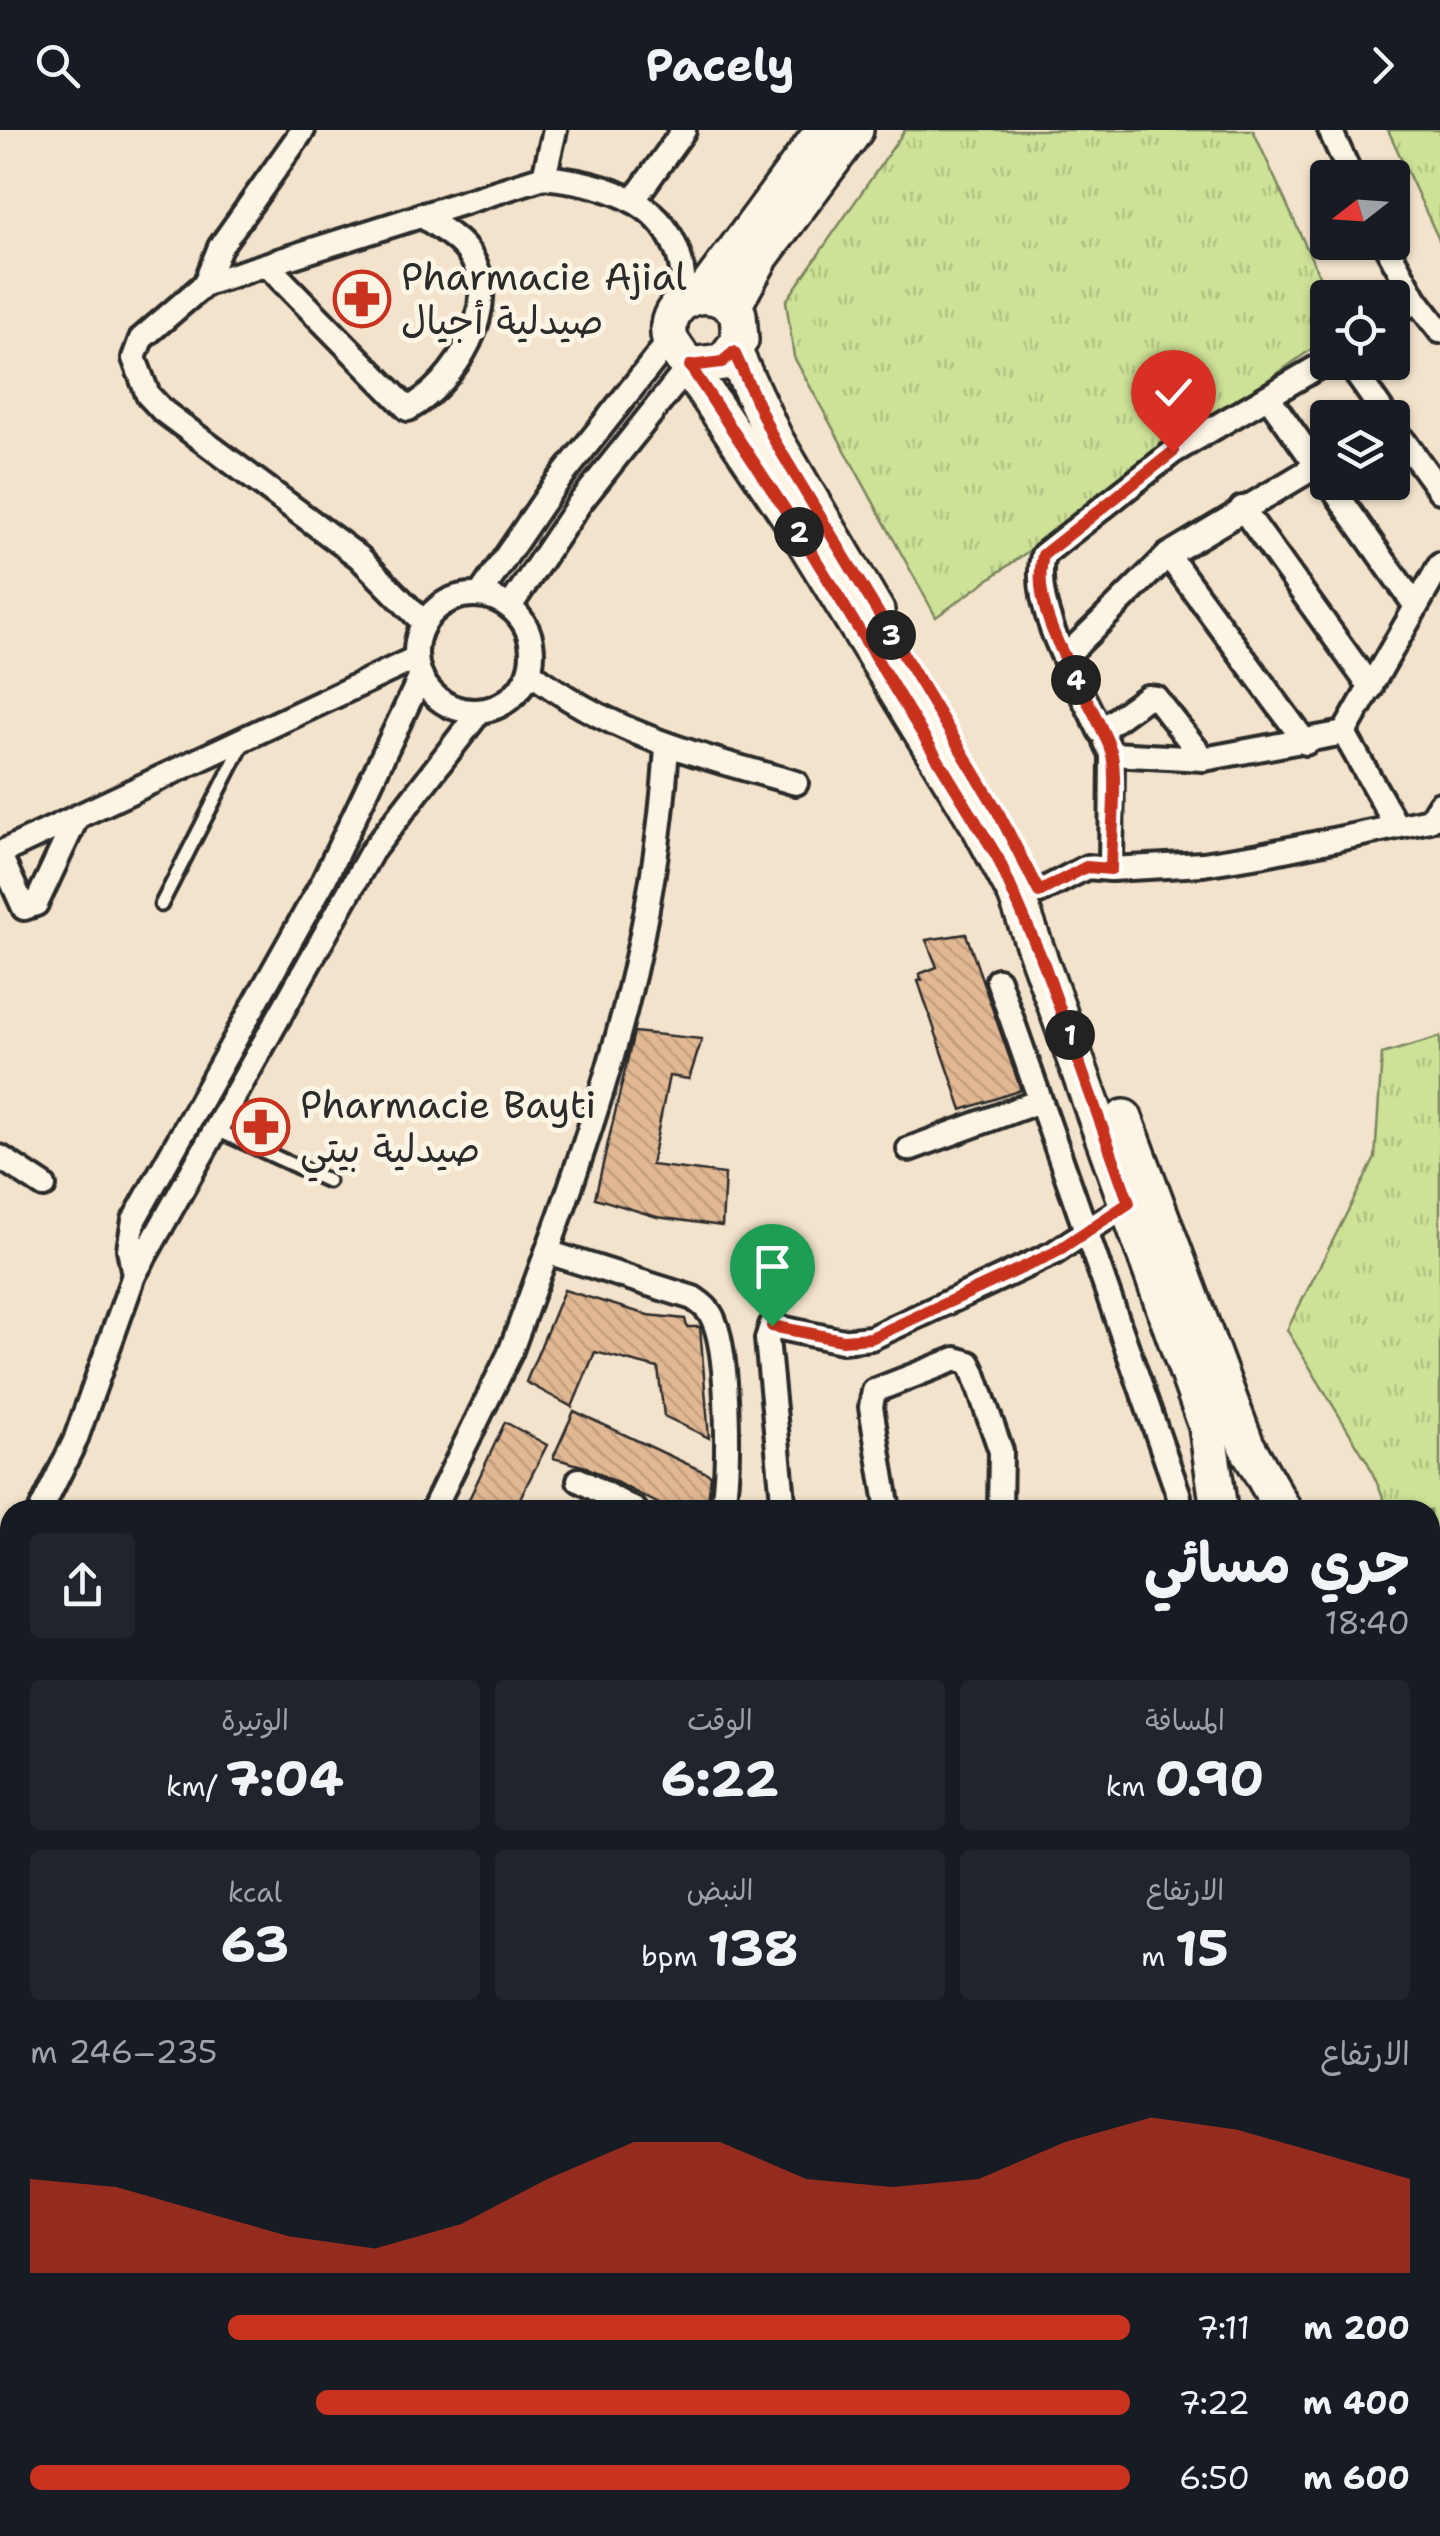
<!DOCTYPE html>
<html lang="ar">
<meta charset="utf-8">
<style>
:root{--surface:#171b24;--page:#20242c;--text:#f1f3f6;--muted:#9ea1a6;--accent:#c8321e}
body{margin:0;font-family:"Shantell Sans","Playpen Sans Arabic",sans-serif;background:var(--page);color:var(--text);direction:rtl;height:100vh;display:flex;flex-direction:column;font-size:38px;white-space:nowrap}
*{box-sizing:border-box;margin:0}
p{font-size:32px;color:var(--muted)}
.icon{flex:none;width:55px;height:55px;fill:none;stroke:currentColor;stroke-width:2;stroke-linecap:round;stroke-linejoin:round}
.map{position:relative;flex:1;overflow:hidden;direction:ltr}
.drawer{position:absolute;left:0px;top:1370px;width:1440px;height:1038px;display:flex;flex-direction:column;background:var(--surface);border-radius:30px 30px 0 0;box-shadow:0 2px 8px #0004;direction:rtl}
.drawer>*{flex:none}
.needle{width:65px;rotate:253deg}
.buttons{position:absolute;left:1310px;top:30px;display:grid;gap:20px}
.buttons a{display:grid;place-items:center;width:100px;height:100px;border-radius:10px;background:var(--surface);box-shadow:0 2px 8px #0004;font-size:50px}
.pin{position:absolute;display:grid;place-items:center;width:85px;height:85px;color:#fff;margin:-102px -42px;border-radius:50% 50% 50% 0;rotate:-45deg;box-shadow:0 0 10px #0007}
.pin .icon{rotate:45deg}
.km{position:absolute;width:50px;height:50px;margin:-25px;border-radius:50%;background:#222;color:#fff;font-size:28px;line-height:50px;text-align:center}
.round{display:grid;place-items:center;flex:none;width:105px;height:105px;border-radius:10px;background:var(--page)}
.overview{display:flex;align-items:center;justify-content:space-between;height:170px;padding:0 30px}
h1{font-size:55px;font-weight:700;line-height:75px}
.metrics{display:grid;grid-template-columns:repeat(3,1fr);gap:15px;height:170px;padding:10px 30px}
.metrics div{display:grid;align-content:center;border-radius:10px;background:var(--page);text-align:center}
.metrics b{font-size:50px;font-weight:700}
.metrics small{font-size:28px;font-weight:400}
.metrics p{font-size:28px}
.chart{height:280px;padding:20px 30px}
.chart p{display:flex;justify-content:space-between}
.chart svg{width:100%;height:180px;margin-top:10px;fill:var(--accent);opacity:.7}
ul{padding:0 30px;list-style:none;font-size:32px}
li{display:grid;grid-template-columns:160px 120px 1fr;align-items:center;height:75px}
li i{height:25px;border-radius:12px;background:var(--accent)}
header{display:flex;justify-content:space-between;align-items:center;height:130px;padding:0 30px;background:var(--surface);font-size:45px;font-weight:700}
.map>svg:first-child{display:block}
</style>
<header><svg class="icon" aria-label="forward" viewBox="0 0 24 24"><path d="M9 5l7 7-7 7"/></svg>Pacely<svg class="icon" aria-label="search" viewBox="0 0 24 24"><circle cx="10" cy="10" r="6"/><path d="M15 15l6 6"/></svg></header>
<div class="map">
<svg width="1440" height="2406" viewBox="0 0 1440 2406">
<defs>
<pattern id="grass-tufts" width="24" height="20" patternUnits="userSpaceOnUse" patternTransform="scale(2.5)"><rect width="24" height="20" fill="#cde297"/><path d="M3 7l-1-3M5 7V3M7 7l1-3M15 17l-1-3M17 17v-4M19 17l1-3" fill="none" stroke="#b0c282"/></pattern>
<pattern id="building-back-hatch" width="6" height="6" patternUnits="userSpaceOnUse" patternTransform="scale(2.5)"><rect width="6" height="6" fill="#e2b893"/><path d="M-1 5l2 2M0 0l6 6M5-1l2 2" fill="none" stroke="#c29e7f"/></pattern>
</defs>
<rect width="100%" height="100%" fill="#f4e3cc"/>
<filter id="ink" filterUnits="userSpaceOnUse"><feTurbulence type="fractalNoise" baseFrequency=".01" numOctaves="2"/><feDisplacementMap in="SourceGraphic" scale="20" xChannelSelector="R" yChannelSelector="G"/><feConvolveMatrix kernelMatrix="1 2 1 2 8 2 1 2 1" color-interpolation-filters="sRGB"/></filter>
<g filter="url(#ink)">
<g fill="url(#grass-tufts)" stroke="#7c8661" stroke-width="2.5">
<polygon points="905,0 1253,0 1329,167 1327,208 936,487 794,227 786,171"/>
<polygon points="1388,0 1440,0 1440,112"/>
<polygon points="1440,907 1440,1460 1430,1446 1430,1380 1389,1380 1368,1333 1287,1200 1375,1028 1382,924"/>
</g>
<g fill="url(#building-back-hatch)" stroke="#2b2b2b" stroke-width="2.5">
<polygon points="966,804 1021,960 962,980 918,851 922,850 919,844 937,837 926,810"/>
<polygon points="634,902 702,909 689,949 669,946 651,1035 725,1044 722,1096 657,1087 595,1068"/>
<polygon points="564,1160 648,1185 685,1189 687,1197 700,1197 709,1308 664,1286 658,1238 595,1222 572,1277 526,1252"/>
<polygon points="574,1281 711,1345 707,1380 671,1380 586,1337 553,1328"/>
<polygon points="505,1292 547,1315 514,1380 464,1380"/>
</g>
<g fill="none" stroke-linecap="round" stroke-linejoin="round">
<g stroke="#2b2b2b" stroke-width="19">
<g id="service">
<polyline points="161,775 243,614"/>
<polyline points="217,1000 328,1051"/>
<polyline points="0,2282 10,2277"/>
<polyline points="0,2325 10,2323"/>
<polyline points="0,2343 10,2361"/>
</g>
</g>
<g stroke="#2b2b2b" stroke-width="30">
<g id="minor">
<polyline points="1330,0 1352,48"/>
<polyline points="544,47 555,0"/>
<polyline points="633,71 684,0"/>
<polyline points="1384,112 1416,170 1440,201"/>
<path d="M267,135L408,279C454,254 504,176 470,125C459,108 438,97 421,85"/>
<polyline points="205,154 220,117 303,0"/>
<polyline points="1392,186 1416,170"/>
<polyline points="1348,232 1387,288"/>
<polyline points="1269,268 1415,475"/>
<polyline points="1392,295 1440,361"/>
<polyline points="1242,378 1371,558"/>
<polyline points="1168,425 1306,613"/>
<polyline points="481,463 552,359 670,210"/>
<circle cx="474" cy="523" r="58"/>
<polyline points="511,475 579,374 689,236"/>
<path d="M424,493L359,427L163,281L148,265L134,228L141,209L205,154L544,47C623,55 687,81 684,170"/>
<polyline points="1065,527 1168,425 1315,337"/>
<path d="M530,542C610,604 700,626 796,653"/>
<polyline points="1344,603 1396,695"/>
<polyline points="1106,612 1112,624 1204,629 1344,603 1440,435"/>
<polyline points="1112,624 1111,739 1203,734 1260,725 1430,690 1440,674"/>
<path d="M1204,629L1156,568L1147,567L1100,601C1078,554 1030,477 1043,425L1173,322L1328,231"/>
<polyline points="0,723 416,528"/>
<polyline points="0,725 24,778 36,774 76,689"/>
<polyline points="1039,762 1087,737 1111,739"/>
<polyline points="998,850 1179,1366 1178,1380"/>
<polyline points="909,1019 1040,971"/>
<polyline points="0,1027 44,1056"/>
<path d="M547,1122C610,950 655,802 667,617"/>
<polyline points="134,1145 129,1119 134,1090 323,752 421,546"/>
<polyline points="579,1350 635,1380"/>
<polyline points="41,1380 75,1311 134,1145 372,721 480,581"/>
<path d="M433,1380L510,1223L547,1122L693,1168C702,1174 710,1180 714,1191C729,1227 730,1341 722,1380"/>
<polyline points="784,1380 767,1209 771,1196 842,1211 871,1208 1054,1123 1129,1073"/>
<polyline points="888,1380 871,1277 874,1261 956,1229 969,1233 973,1241 1001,1321 1000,1380"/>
<polyline points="0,1522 10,1510"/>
<polyline points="112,2398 112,2406"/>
<polyline points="304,2398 323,2406"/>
<polyline points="22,2406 33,2398"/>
<polyline points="927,2406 929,2398"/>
</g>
</g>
<g stroke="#2b2b2b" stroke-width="42">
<g id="primary">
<polyline points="704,163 824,0"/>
<polyline points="733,176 761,126 855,0"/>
<polyline points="734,222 775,310 876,481"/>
<path d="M689,236L723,232L740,210L738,184C715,149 660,167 670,210L790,387L979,695L1016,764L1207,1296L1219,1380"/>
<polyline points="1124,988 1246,1315 1283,1380"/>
<polyline points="1430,1859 1440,1886"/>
<polyline points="1430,1930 1440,1961"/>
</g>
</g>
<use href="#service" stroke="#fcf5e5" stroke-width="11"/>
<use href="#minor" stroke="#fcf5e5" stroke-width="22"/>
<use href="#primary" stroke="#fcf5e5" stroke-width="35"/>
</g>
</g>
<g fill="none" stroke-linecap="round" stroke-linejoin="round" filter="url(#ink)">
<g stroke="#fff" stroke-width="20">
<path id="route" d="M772,1196L842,1210L871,1208L1054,1123L1129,1073L1044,834L998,728L790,387L690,236L722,232L734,222L774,310L997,680L1039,762L1086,737L1111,739C1111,712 1118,643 1111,621C1091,563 1027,489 1043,425L1173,322"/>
</g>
<use href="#route" stroke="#c8321e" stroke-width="12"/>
</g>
<defs>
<g id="pharmacy-ring" transform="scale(2.875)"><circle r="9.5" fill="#fcf5e5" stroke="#c8321e" stroke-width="1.5"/><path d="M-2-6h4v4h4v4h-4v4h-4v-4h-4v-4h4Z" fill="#c8321e"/></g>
</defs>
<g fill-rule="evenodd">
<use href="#pharmacy-ring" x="362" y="169"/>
<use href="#pharmacy-ring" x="261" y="997"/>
</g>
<g text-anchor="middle" stroke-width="10" stroke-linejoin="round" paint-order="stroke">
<g font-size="38" fill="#2b2b2b" stroke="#fcf5e5" text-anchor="start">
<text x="401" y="160">Pharmacie Ajial<tspan x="401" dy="44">صيدلية أجيال</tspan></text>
<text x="300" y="988">Pharmacie Bayti<tspan x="300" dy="44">صيدلية بيتي</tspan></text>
</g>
</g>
</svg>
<div class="buttons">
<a><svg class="needle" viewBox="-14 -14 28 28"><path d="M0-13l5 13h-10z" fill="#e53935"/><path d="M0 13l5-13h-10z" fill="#9ea1a6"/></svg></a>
<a><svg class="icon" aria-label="locate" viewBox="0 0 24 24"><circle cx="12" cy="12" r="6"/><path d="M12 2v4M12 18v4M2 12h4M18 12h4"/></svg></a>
<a><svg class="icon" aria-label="layers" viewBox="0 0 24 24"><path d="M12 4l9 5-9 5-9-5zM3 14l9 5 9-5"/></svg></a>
</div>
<div class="pin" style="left:772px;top:1196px;background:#1e9e55"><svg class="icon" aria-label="arrive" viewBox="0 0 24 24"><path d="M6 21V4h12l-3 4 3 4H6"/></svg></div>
<div class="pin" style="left:1173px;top:322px;background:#d93025"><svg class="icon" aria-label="check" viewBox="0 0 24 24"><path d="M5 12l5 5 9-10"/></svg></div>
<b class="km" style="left:1070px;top:905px">1</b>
<b class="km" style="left:799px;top:402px">2</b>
<b class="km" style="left:891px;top:505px">3</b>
<b class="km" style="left:1076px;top:550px">4</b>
<section class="drawer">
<div class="overview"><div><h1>جري مسائي</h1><p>18:40</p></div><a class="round"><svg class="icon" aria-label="share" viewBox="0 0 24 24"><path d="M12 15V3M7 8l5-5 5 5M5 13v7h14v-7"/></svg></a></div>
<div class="metrics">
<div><p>المسافة</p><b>0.90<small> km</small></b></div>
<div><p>الوقت</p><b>6:22</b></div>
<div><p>الوتيرة</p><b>7:04<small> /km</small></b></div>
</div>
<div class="metrics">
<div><p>الارتفاع</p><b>15<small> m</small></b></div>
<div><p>النبض</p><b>138<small> bpm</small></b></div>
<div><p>kcal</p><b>63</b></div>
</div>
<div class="chart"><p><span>الارتفاع</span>235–246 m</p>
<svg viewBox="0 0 160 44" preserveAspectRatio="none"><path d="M0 44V21L10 23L20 29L30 35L40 38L50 32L60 21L70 12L80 12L90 21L100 23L110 21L120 12L130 6L140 9L150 15L160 21V44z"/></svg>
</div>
<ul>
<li><b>200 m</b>7:11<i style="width:82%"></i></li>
<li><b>400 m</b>7:22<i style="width:74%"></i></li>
<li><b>600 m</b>6:50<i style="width:100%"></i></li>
</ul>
</section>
</div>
